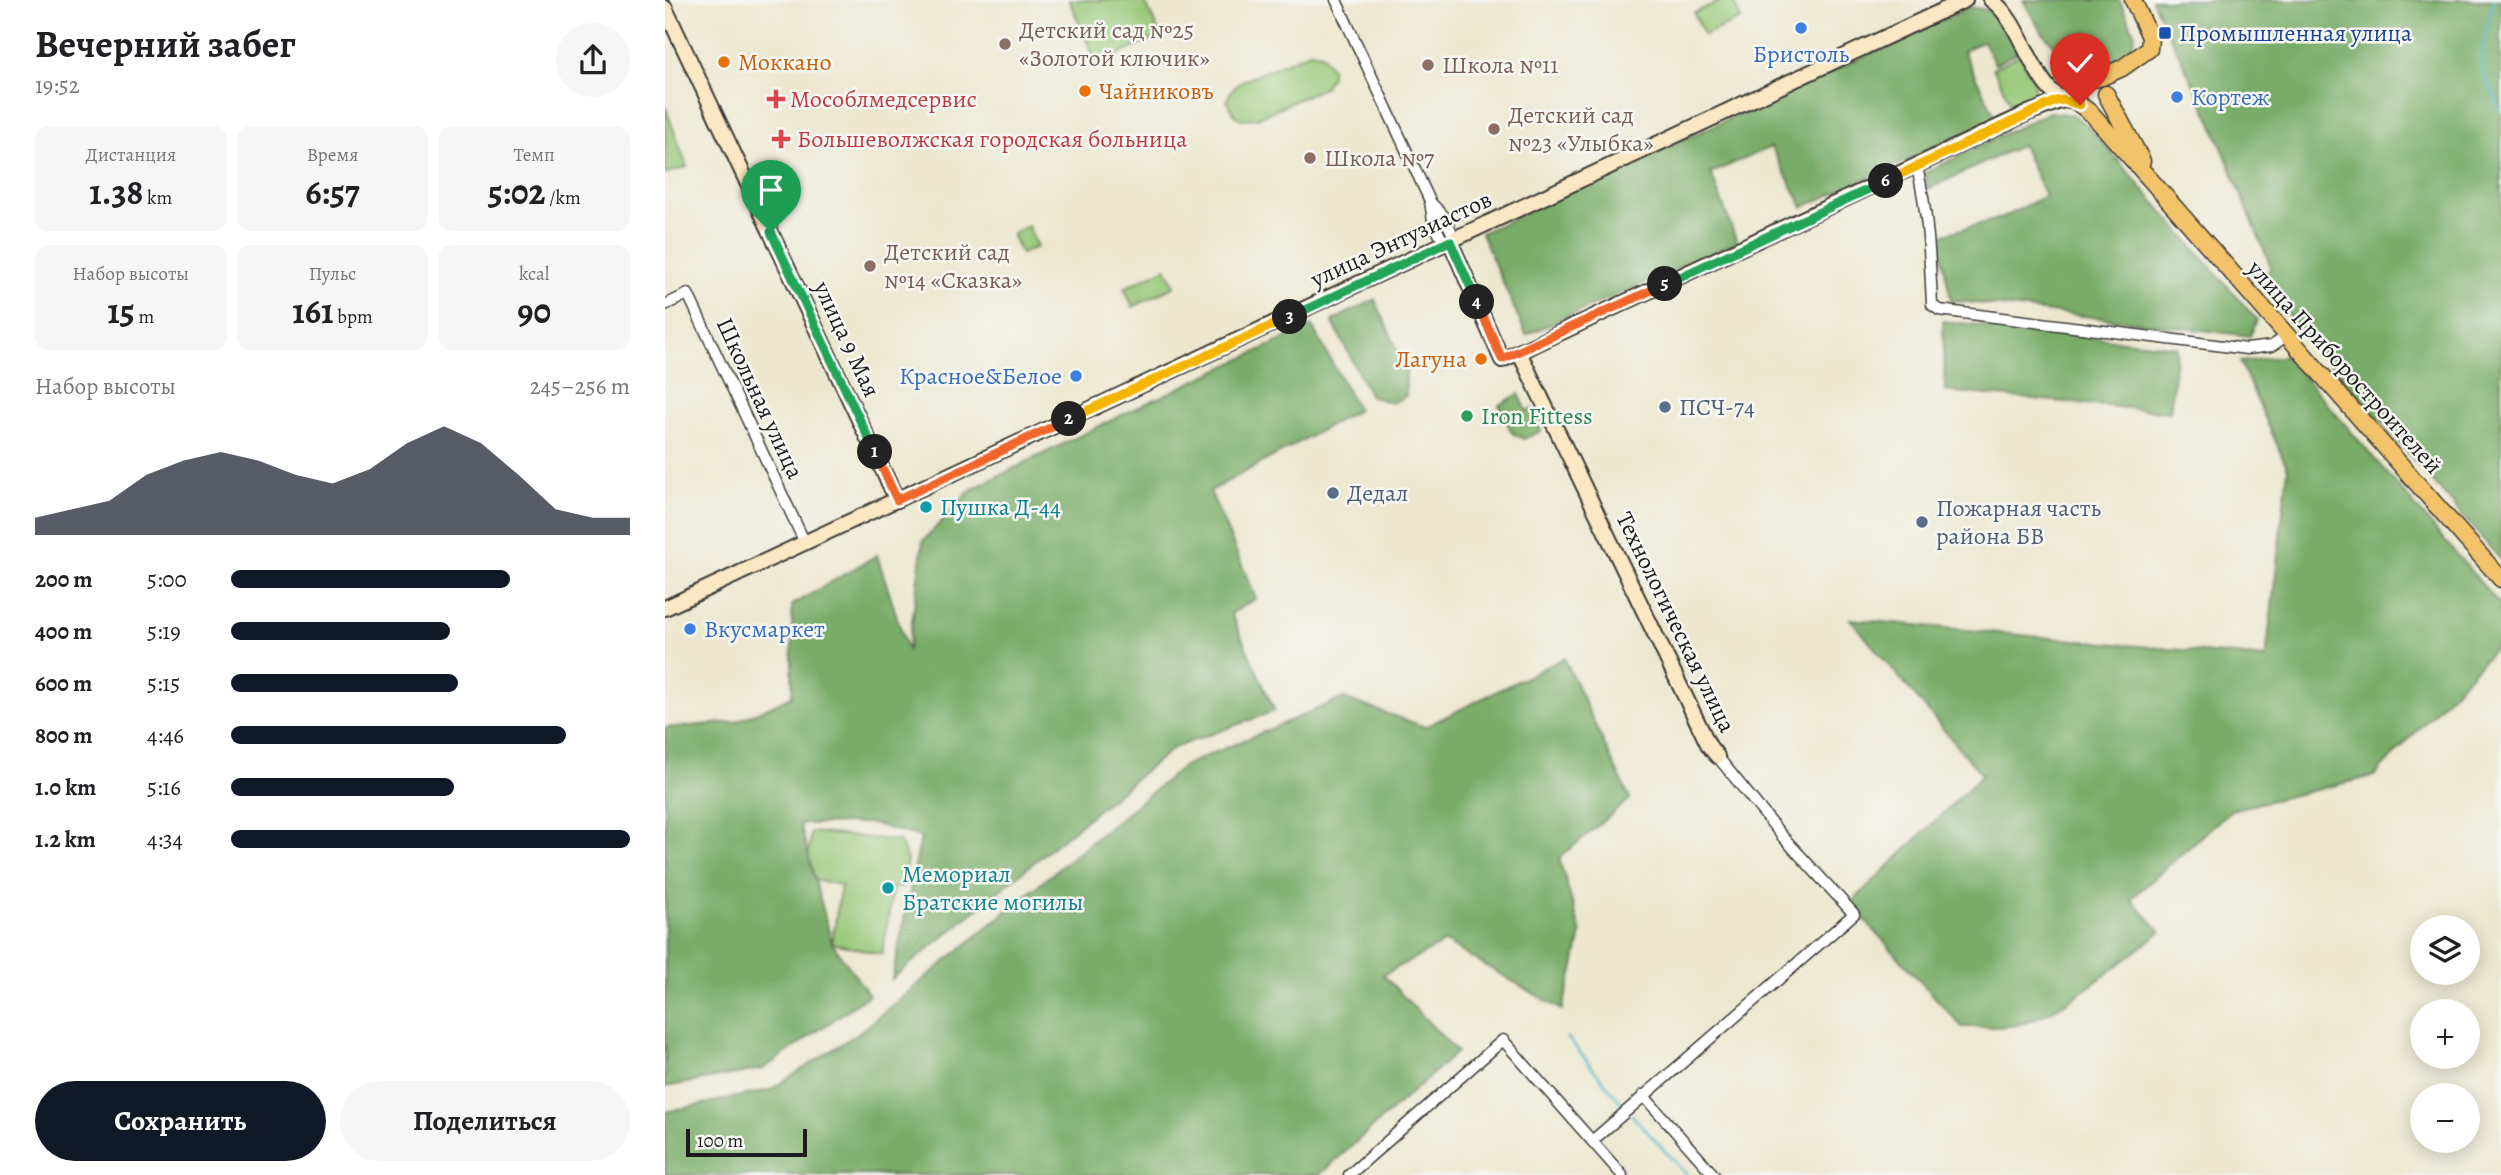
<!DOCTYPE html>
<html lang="ru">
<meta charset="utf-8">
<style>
:root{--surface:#fff;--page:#f6f6f6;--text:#202124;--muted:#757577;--accent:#111827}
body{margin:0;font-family:Alegreya,serif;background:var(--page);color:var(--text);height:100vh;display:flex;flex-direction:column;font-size:26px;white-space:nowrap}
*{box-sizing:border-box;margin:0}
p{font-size:23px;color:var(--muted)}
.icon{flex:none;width:38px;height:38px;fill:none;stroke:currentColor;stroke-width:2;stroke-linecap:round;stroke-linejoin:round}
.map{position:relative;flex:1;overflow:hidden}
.side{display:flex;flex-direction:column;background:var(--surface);width:665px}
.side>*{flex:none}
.tools{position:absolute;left:1745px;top:915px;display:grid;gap:14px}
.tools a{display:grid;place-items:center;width:70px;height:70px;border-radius:50%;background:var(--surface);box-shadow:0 4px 18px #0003;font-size:35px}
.scale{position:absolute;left:21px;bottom:18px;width:121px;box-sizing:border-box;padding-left:7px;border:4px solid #1c1c1c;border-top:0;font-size:19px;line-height:24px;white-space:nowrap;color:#1c1c1c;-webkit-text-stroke:5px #f6f6f2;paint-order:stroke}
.pin{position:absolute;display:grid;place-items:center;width:60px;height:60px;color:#fff;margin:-72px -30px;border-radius:50% 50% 50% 0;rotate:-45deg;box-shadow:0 0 7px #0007}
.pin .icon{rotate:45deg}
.km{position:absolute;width:35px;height:35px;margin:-18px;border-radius:50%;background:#222;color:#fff;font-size:19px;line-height:35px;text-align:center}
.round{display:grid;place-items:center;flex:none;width:74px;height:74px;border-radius:37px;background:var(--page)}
.headline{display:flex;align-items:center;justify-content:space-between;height:119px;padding:0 35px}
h1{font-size:38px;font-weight:700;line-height:52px}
.metrics{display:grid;grid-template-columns:repeat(3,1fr);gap:10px;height:119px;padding:7px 35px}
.metrics div{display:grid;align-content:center;border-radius:14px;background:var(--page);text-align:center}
.metrics b{font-size:35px;font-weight:700}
.metrics small{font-size:19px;font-weight:400}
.metrics p{font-size:19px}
.chart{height:196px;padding:14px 35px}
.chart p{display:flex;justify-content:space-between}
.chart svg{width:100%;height:126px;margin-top:7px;fill:var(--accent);opacity:.7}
.action{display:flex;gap:14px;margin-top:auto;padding:14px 35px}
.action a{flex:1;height:80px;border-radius:42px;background:var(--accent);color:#fff;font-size:28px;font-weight:700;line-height:80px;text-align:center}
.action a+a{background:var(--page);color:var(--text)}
ul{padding:0 35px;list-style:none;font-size:23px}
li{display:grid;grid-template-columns:112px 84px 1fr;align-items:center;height:52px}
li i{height:18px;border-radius:9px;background:var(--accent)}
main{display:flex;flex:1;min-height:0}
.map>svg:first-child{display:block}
</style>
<main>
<section class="side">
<div class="headline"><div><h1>Вечерний забег</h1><p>19:52</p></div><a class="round"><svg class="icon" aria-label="share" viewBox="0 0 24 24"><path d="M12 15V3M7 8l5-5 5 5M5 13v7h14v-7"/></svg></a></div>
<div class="metrics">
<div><p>Дистанция</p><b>1.38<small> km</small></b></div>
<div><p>Время</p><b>6:57</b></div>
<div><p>Темп</p><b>5:02<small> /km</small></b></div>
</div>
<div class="metrics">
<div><p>Набор высоты</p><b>15<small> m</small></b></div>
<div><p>Пульс</p><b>161<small> bpm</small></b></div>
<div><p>kcal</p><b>90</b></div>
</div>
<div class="chart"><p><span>Набор высоты</span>245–256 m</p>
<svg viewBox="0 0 160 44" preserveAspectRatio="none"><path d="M0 44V38L10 35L20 32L30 23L40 18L50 15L60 18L70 23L80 26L90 21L100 12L110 6L120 12L130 23L140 35L150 38L160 38V44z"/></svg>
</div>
<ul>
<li><b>200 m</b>5:00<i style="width:70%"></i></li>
<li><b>400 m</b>5:19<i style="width:55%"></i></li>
<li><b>600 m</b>5:15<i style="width:57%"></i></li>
<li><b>800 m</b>4:46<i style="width:84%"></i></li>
<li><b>1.0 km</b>5:16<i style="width:56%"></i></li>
<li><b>1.2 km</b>4:34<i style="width:100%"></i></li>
</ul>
<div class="action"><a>Сохранить</a><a>Поделиться</a></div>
</section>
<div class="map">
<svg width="1836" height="1175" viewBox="0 0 1836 1175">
<rect width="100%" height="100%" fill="#f6f6f2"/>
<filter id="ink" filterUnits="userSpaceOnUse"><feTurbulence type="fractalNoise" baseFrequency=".0143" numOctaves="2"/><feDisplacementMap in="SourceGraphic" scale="14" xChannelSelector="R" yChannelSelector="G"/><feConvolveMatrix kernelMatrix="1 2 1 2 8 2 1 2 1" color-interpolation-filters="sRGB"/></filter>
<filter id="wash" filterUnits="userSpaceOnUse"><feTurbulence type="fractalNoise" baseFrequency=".00686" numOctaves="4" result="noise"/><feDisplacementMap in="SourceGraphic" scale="28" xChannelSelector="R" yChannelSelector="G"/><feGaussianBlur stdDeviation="1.57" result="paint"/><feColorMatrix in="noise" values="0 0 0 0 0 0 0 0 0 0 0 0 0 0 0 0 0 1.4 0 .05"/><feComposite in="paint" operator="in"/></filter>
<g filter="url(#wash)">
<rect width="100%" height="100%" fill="#ece7ce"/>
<g fill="#97c777" stroke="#5a724a" stroke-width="2">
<polygon points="404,0 479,0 496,36 432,64"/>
<polygon points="1057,0 1068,0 1076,19 1039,35 1029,13"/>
<polygon points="645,52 657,54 666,68 666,75 660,87 592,118 576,119 569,114 562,101 566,91 575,82"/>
<path d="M1355,55C1367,79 1382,98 1350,112L1328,68Z"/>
<polygon points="0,106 22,167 0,174"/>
<polygon points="363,226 372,247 356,254 347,234"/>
<polygon points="501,268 510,286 468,307 459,288"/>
<polygon points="146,832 235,841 242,860 236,888 228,887 217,954 167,943 176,885 141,878"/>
</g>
<g fill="#79ac68" stroke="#4a6442" stroke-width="2">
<path d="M1358,0H1454L1470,34L1465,53C1456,56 1447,60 1438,62C1397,68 1374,31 1358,0Z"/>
<polygon points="1487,0 1836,0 1836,560 1595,283 1606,267 1545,118"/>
<polygon points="1306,7 1333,12 1353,52 1330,64 1318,41 1298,51 1330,116 1346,109 1348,113 1138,207 1106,147 1046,173 1072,242 861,335 816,233"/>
<polygon points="1384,112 1408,115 1423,126 1592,320 1585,336 1286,300 1273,236 1340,217 1380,196 1357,145 1263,189 1259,173"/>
<polygon points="710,299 741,370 741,396 727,403 705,396 667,321"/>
<polygon points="1278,321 1512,347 1505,412 1280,391"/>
<polygon points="647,326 693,410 545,491 591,598 566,614 610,711 508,748 227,979 256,837 205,823 135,824 167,943 204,995 98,1069 0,1087 0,728 71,722 127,696 127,605 212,555 243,651 258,541 307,489 469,409"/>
<path d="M1621,356L1836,606V642L1709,776L1566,810L1466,899L1496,932C1462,957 1392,1018 1351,1025C1334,1028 1315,1027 1297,1027L1185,904L1317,775L1185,619L1601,658L1623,469L1575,362Z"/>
<polygon points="854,394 862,411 867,409 876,431 859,439 847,433 834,405"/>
<polygon points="899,658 965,799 894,858 916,933 909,967 897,1010 780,942 718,975 792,1052 654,1175 0,1175 0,1112 105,1090 193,1033 520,765 678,698 760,727"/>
</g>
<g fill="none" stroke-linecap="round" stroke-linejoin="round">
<g stroke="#46b0c4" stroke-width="2.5">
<polyline points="1829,0 1823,21 1816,64 1817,71 1836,111"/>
<polyline points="902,1037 958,1105"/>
<polyline points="967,1115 1022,1175"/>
</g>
</g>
</g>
<g filter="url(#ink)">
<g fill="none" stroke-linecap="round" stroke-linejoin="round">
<g stroke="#3b3a37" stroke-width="13">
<g id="street">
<polyline points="671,0 765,201 768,221 779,244"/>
<path d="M1252,167C1263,213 1265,258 1267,305L1274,310L1582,349L1607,346L1621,336"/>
<polyline points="765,202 779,216 790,239"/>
<polyline points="0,305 23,294 140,543"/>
<polyline points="978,1095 1049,1175"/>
<polyline points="927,1141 1189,914 1118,837 1052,756"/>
<polyline points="684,1175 838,1040 957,1175"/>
</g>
</g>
<g stroke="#3b3a37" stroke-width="18">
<g id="secondary">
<path d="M1326,0C1358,21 1369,94 1404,101"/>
<polyline points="0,8 232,500"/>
<polyline points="785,241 837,360 1363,113 1398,100"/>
<polyline points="854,352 1044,746 1052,756"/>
<polyline points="0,608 1300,0"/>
</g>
</g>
<g stroke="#3b3a37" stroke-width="19">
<g id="primary">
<polyline points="1468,0 1485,37 1484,49 1457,68 1437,77 1420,81 1411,91 1414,104 1427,114 1490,185 1836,579"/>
<polyline points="1441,94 1477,161"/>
</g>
</g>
<use href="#street" stroke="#fff" stroke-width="10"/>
<use href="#secondary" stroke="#fae7c3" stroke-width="14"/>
<use href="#primary" stroke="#f2c36a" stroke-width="16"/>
</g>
</g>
<g fill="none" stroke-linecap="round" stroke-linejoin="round" filter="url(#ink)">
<g stroke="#fff" stroke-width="14">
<polyline id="split-1" points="106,232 210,452"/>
</g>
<g stroke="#fff" stroke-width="14">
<polyline id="split-2" points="210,452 232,500 404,419"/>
</g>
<g stroke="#fff" stroke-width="14">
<polyline id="split-3" points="404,419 625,317"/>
</g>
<g stroke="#fff" stroke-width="14">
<polyline id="split-4" points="625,317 785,241 812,302"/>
</g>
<g stroke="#fff" stroke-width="14">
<polyline id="split-5" points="812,302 837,359 1000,284"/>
</g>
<g stroke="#fff" stroke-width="14">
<polyline id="split-6" points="1000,284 1221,181"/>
</g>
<g stroke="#fff" stroke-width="14">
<polyline id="split-7" points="1221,181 1391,101 1398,100 1415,105"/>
</g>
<use href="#split-1" stroke="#22a559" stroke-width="9"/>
<use href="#split-2" stroke="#f0652b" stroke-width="9"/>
<use href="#split-3" stroke="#f5b400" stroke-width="9"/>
<use href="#split-4" stroke="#22a559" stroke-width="9"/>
<use href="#split-5" stroke="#f0652b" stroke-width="9"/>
<use href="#split-6" stroke="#22a559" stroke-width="9"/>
<use href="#split-7" stroke="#f5b400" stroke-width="9"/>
</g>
<g fill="#3f7fe0" stroke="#f6f6f2" stroke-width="2.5">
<circle cx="1136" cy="28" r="7"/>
<circle cx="1512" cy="97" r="7"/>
<circle cx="411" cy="376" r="7"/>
<circle cx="25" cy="629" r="7"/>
</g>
<rect fill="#1a4fb4" stroke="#f6f6f2" stroke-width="2.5" x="1493" y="26" width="14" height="14" rx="3.5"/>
<g fill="#8d6e63" stroke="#f6f6f2" stroke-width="2.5">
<circle cx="340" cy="44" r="7"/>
<circle cx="763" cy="65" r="7"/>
<circle cx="829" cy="129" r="7"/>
<circle cx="645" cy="158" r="7"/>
<circle cx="205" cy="266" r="7"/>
</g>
<g fill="#e8710a" stroke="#f6f6f2" stroke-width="2.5">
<circle cx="59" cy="62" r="7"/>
<circle cx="420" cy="91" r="7"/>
<circle cx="816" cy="359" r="7"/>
</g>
<g fill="#e0444e" stroke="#f6f6f2" stroke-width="2.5">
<path d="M107.5 88.5h7v7h7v7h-7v7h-7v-7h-7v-7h7z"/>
<path d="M112.5 128.5h7v7h7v7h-7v7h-7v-7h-7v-7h7z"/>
</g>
<g fill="#5c6f8a" stroke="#f6f6f2" stroke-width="2.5">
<circle cx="1000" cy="407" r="7"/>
<circle cx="668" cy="493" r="7"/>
<circle cx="1257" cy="522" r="7"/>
</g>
<circle fill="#2e9e5b" stroke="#f6f6f2" stroke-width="2.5" cx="802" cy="416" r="7"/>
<g fill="#0f9aa8" stroke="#f6f6f2" stroke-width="2.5">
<circle cx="261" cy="507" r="7"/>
<circle cx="223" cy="888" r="7"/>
</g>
<g text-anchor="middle" stroke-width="5" stroke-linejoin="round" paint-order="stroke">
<g font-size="24" fill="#785e54" stroke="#f6f6f2" text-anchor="start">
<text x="354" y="38">Детский сад №25<tspan x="354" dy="28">«Золотой ключик»</tspan></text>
<text x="777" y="73">Школа №11</text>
<text x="843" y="123">Детский сад<tspan x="843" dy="28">№23 «Улыбка»</tspan></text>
<text x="659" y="166">Школа №7</text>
<text x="219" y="260">Детский сад<tspan x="219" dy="28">№14 «Сказка»</tspan></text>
</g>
<g font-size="24" fill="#164399" stroke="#f6f6f2" text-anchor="start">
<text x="1514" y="41">Промышленная улица</text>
</g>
<g font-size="24" fill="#366cbe" stroke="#f6f6f2" text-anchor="start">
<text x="1136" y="62" text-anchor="middle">Бристоль</text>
<text x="1526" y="105">Кортеж</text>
<text x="397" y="384" text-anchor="end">Красное&amp;Белое</text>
<text x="39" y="637">Вкусмаркет</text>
</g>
<g font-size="24" fill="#c56008" stroke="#f6f6f2" text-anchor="start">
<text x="73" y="70">Моккано</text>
<text x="434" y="99">Чайниковъ</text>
<text x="802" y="367" text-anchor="end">Лагуна</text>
</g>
<g font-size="24" fill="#be3a42" stroke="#f6f6f2" text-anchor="start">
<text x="125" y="107">Мособлмедсервис</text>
<text x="132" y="147">Большеволжская городская больница</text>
</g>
<g font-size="24" fill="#1c1c1c" stroke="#f6f6f2">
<text transform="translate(736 239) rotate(-25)" y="8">улица Энтузиастов</text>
<text transform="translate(182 339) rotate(65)" y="8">улица 9 Мая</text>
<text transform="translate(1680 367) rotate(48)" y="8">улица Приборостроителей</text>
<text transform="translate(95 398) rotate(65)" y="8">Школьная улица</text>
<text transform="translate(1011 622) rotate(64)" y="8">Технологическая улица</text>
</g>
<g font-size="24" fill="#4e5e75" stroke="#f6f6f2" text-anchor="start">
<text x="1014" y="415">ПСЧ-74</text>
<text x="682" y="501">Дедал</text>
<text x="1271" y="516">Пожарная часть<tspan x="1271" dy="28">района БВ</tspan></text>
</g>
<g font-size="24" fill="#27864d" stroke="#f6f6f2" text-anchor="start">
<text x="816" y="424">Iron Fittess</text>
</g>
<g font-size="24" fill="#0d838f" stroke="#f6f6f2" text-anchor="start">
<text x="275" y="515">Пушка Д-44</text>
<text x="237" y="882">Мемориал<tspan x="237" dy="28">Братские могилы</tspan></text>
</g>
</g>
</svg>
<div class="tools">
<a><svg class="icon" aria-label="layers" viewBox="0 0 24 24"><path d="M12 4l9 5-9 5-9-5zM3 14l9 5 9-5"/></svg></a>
<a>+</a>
<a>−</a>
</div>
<div class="scale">100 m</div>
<div class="pin" style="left:106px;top:232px;background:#1e9e55"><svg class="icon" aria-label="arrive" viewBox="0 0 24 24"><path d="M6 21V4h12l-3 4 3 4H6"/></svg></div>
<div class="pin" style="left:1415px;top:105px;background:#d93025"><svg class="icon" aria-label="check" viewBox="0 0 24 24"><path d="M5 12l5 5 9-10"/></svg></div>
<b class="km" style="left:210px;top:452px">1</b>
<b class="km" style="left:404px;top:419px">2</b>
<b class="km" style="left:625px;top:317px">3</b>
<b class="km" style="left:812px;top:302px">4</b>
<b class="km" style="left:1000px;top:284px">5</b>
<b class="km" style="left:1221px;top:181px">6</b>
</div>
</main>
